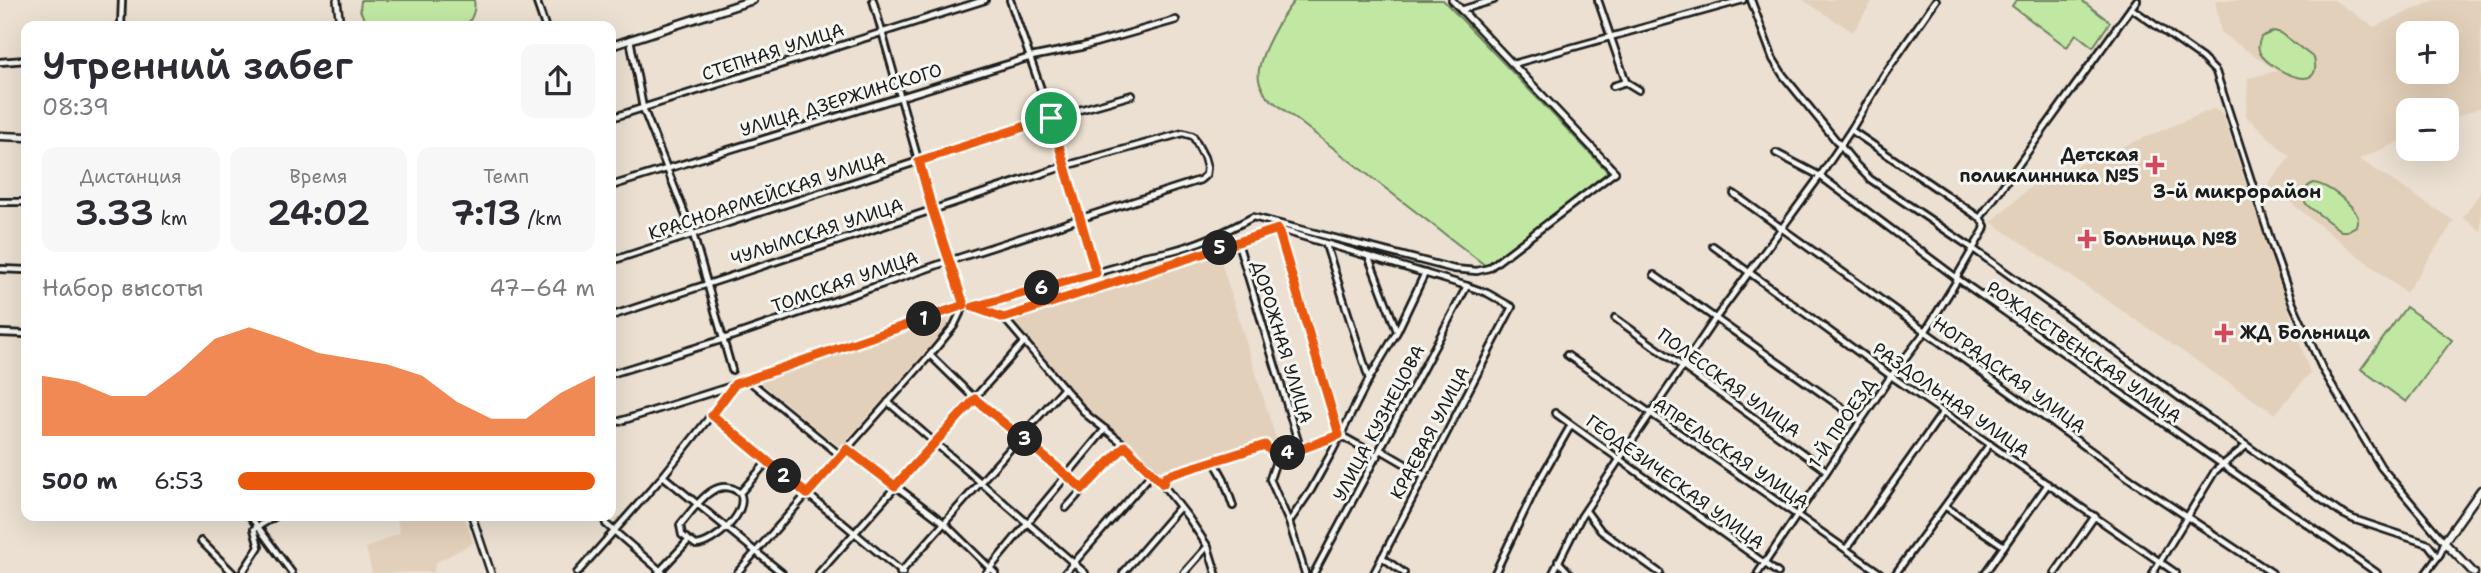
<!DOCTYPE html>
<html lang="ru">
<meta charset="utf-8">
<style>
:root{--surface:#fff;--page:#f7f7f7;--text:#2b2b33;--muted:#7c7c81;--accent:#ea580c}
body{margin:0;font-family:"Shantell Sans",sans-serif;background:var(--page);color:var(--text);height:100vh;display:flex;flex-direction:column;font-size:26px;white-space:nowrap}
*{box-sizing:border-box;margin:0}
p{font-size:23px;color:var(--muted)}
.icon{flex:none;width:38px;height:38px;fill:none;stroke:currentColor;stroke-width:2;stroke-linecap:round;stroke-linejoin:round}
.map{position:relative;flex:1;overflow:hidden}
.panel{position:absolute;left:21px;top:21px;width:595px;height:500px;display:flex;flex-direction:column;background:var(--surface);border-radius:14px;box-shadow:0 7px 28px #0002}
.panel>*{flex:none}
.fabs{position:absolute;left:2396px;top:21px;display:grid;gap:14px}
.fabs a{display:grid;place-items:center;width:63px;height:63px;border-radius:14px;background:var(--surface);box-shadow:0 7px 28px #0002;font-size:35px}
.pin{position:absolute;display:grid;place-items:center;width:60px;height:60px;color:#fff;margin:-30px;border:4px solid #fff;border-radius:50%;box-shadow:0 2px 7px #0007}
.km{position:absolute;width:35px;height:35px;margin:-18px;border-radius:50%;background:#222;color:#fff;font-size:19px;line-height:35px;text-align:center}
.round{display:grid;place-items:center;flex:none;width:74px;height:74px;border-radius:14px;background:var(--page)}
.headline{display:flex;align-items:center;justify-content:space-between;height:119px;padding:0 21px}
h1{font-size:38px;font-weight:600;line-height:52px}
.metrics{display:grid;grid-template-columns:repeat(3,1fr);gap:10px;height:119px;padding:7px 21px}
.metrics div{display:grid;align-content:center;border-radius:14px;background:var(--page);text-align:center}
.metrics b{font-size:35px;font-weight:600}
.metrics small{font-size:19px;font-weight:400}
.metrics p{font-size:19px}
.chart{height:196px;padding:14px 21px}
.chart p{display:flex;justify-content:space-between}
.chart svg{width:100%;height:126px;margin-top:7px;fill:var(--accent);opacity:.7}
ul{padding:0 21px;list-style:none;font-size:23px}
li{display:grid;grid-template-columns:112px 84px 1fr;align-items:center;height:52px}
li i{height:18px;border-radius:9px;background:var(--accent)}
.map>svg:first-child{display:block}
</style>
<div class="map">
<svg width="2481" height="573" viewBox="0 0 2481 573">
<rect width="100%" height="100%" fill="#ebe0d1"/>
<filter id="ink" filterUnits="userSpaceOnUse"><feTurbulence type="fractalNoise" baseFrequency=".0143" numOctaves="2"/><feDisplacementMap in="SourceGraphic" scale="14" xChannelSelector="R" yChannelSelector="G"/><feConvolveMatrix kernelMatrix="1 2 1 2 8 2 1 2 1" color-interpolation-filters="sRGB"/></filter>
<g filter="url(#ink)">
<g fill="#e3d0ba" fill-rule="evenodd">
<polygon points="1803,0 1873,0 1853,32"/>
<path d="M2215,0H2334L2374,27L2435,0H2481V107L2447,121L2446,110H2408V138L2359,159L2454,221L2406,293L2268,185L2290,157L2246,116L2248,78L2277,71L2221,33ZM2408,33H2446V72H2408Z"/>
<polygon points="2213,109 2222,113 2310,373 2275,414 1991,222 2035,183"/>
<polygon points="2481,191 2481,231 2463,218"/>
<polygon points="1218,252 1279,448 1168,482 1112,432 1088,414 1009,319"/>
<polygon points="948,319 949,325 840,447 762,384 763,381"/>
<polygon points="396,516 464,516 473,543 435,563 434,572 372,573 366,548 400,533"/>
</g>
<g fill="#c1e8a3" stroke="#6e8260" stroke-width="2">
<path d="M361,0H474C476,10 472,20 465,26H367L360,10Z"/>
<path d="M1295,0H1443L1608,172L1486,266L1266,96C1264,91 1260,85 1259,80C1255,59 1282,15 1295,0Z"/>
<polygon points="2016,0 2081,0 2110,22 2093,47 2076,34 2067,47 2012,6"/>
<path d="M2274,31L2281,33L2314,58C2324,98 2268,68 2260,53C2257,47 2259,42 2261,37Z"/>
<path d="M2314,183C2328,185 2353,204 2358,217L2356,226L2347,231H2341L2308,206C2300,198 2303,187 2314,183Z"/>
<polygon points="2406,307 2452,340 2406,402 2361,369"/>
</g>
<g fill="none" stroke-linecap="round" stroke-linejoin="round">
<g stroke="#1c1c1c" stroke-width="10">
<g id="minor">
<polyline points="536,0 545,26"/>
<polyline points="1010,0 1051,118 1096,273"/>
<polyline points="1598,0 1626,82 1613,86"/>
<polyline points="1751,0 1773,59 1783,75 1856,165 1870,179 1972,248 2339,512 2353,519 2428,544 2438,557"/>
<polyline points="2131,8 2137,0"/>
<polyline points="1461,10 1494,0"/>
<polyline points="121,26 122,0"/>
<polyline points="630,39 643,108 693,234 732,370"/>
<polyline points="0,62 26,60"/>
<polyline points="1513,64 1743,0"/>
<polyline points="1626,82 1639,90"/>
<polyline points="611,118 985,0"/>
<polyline points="1851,130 1980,218 2131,8 2202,58 2216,72 2271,242 2292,302 2323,370 2381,467 2444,542"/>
<polyline points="1776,153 1820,176 1958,279 2377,573"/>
<polyline points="611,186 1031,57 1081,47 1176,20"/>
<polyline points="1734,194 2133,481 2272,573"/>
<polyline points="0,202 26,202"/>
<polyline points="1279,229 1340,435"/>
<polyline points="1238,243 1300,448"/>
<polyline points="1326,245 1369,379"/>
<polyline points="1713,246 1891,376 2176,573"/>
<polyline points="1369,258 1397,331"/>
<polyline points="611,261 1051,118 1132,95"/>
<polyline points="0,269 26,270"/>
<polyline points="1654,275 1861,421"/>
<polyline points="1956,278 1984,230 1985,226 1980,218"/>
<polyline points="975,308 1004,318 1087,415 1120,441 1153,472 1188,517 1208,547 1216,573"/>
<polyline points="611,316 1065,166 1183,133 1193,136 1204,157 1207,168 1206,175 1200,180 949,261 724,339 611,374"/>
<polyline points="1004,318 1278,229 1467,286 1487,293 1512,307 1374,573"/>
<polyline points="1615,318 1826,470"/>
<polyline points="0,333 26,334"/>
<polyline points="930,355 975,399 1083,489 1125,446"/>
<polyline points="1567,355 1880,573"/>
<polyline points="748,380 841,456"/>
<polyline points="888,402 1085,573"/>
<polyline points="1555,413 1778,573"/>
<polyline points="712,415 903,573"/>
<path d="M611,424L735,385L964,305L973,307L1124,265C1143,253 1151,256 1171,251C1200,244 1227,231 1253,217L1454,269L1477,271L1489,268L1615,172"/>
<polyline points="847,449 944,523 995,573"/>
<polyline points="1381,450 1424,475"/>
<polyline points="1214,461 1223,477 1233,506"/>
<polyline points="663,476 782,573"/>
<polyline points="1163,484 1166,476 1265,445 1277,458"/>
<path d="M740,493C750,512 714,544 696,545L682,535L680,525C695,508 715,473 740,493L767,462"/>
<polyline points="1946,507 2004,546"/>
<polyline points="1066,508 1083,489"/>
<polyline points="1586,511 1601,531 1660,573"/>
<polyline points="250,516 292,573"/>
<polyline points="604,516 606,524 663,573"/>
<polyline points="1289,522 1311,490 1333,450 1369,379 1397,332 1425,273"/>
<polyline points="201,541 233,573"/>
<polyline points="1846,549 1943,412"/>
<polyline points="1382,557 1404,573"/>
<polyline points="1558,561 1569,573"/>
<polyline points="242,573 259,547 254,529 276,516"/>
<polyline points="577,573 663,476 735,385"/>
<polyline points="658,573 688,541"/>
<polyline points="737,573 930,355 954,326 964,305 932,209 873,0"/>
<polyline points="819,573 1025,341"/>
<polyline points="900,573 1064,388"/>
<polyline points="986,573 1105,429"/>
<polyline points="1065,573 1153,472"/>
<polyline points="1123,573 1179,508"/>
<polyline points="1184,573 1207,547"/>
<polyline points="1305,573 1289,522 1270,479 1277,458 1340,435 1378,456"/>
<polyline points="1314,573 1467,286"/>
<polyline points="1495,573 1539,481 1571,425"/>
<polyline points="1553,573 1581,517 1619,460 1715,319 1820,176 1851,130 1884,75 1936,0"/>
<polyline points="1758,573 1891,376 1925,332 1958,279"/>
<polyline points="1896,573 1990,444"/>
<polyline points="1985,573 2048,484"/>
<polyline points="2055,573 2095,516"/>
<polyline points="2153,573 2215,471 2246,446"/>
<polyline points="2426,573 2440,554 2444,543"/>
</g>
</g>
<g stroke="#1c1c1c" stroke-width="10">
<g id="tertiary">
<polyline points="337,0 340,26"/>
<polyline points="1452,0 1615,172"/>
<polyline points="472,516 491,573"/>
</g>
</g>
<g stroke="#1c1c1c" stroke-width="11">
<g id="secondary">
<polyline points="611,46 753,0"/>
<polyline points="0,136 26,137"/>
<polyline points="2474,573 2444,542 2481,490"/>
</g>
</g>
<use href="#minor" stroke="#f6f6f2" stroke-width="4.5"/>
<use href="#tertiary" stroke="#f6f6f2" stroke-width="5"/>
<use href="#secondary" stroke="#f6f6f2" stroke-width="6"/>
</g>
</g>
<g fill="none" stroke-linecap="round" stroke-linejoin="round" filter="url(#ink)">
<g stroke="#fff" stroke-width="14">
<polygon id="route" points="1051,118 1096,273 973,307 1004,318 1278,229 1339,435 1277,458 1265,445 1166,476 1163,484 1125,446 1083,489 975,399 895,486 847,449 807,494 712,415 735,384 964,305 932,209 919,161"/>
</g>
<use href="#route" stroke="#ea580c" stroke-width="9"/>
</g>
<g fill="#d1495b" stroke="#f6f6f2" stroke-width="2.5">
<path d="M2151.5 154.5h7v7h7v7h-7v7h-7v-7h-7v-7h7z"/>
<path d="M2083.5 228.5h7v7h7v7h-7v7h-7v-7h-7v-7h7z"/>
<path d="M2220.5 322.5h7v7h7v7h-7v7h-7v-7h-7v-7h7z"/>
</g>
<g text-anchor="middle" stroke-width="6" stroke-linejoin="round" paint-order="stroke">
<g font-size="18" fill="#1c1c1c" stroke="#f6f6f2">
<text transform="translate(773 52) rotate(-18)" y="6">СТЕПНАЯ УЛИЦА</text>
<text transform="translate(841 100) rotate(-17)" y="6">УЛИЦА ДЗЕРЖИНСКОГО</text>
<text transform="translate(767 196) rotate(-18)" y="6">КРАСНОАРМЕЙСКАЯ УЛИЦА</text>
<text transform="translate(817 232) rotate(-18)" y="6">ЧУЛЫМСКАЯ УЛИЦА</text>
<text transform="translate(845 282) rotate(-19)" y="6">ТОМСКАЯ УЛИЦА</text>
<text transform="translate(1282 342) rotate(73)" y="6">ДОРОЖНАЯ УЛИЦА</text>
<text transform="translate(2084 352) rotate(35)" y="6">РОЖДЕСТВЕНСКАЯ УЛИЦА</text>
<text transform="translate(2009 375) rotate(36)" y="6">НОГРАДСКАЯ УЛИЦА</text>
<text transform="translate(1729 383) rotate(36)" y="6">ПОЛЕССКАЯ УЛИЦА</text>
<text transform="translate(1951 400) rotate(35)" y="6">РАЗДОЛЬНАЯ УЛИЦА</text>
<text transform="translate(1379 423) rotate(-62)" y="6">УЛИЦА КУЗНЕЦОВА</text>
<text transform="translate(1842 423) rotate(-56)" y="6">1-Й ПРОЕЗД</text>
<text transform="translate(1430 433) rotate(-62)" y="6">КРАЕВАЯ УЛИЦА</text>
<text transform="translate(1731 453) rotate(34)" y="6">АПРЕЛЬСКАЯ УЛИЦА</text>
<text transform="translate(1675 482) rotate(36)" y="6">ГЕОДЕЗИЧЕСКАЯ УЛИЦА</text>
</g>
<g font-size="18" font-weight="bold" fill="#1c1c1c" stroke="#f6f6f2" text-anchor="start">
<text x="2139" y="161" text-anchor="end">Детская<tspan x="2139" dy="21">поликлинника №5</tspan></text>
<text x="2103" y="245">Больница №8</text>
<text x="2240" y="339">ЖД Больница</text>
</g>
<g font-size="19" font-weight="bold" fill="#1c1c1c" stroke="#f6f6f2">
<text x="2237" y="198">3-й микрорайон</text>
</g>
</g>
</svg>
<div class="fabs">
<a>+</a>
<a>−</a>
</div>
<div class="pin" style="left:1051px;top:118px;background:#1e9e55"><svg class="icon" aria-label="arrive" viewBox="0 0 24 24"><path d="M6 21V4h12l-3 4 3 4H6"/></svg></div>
<b class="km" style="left:924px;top:319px">1</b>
<b class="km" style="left:784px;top:476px">2</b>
<b class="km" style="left:1025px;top:439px">3</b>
<b class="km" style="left:1288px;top:453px">4</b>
<b class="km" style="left:1220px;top:248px">5</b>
<b class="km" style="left:1042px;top:288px">6</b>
<section class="panel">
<div class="headline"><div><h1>Утренний забег</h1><p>08:39</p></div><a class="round"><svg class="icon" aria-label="share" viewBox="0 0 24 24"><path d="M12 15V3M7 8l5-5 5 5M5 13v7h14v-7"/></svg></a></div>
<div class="metrics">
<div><p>Дистанция</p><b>3.33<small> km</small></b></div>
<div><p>Время</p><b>24:02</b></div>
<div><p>Темп</p><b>7:13<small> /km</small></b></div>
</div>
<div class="chart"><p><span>Набор высоты</span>47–64 m</p>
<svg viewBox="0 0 160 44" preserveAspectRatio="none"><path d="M0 44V23L10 25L20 30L30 30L40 21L50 10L60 6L70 10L80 15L90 17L100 19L110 23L120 32L130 38L140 38L150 29L160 23V44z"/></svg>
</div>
<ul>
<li><b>500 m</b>6:53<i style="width:100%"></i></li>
</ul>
</section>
</div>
